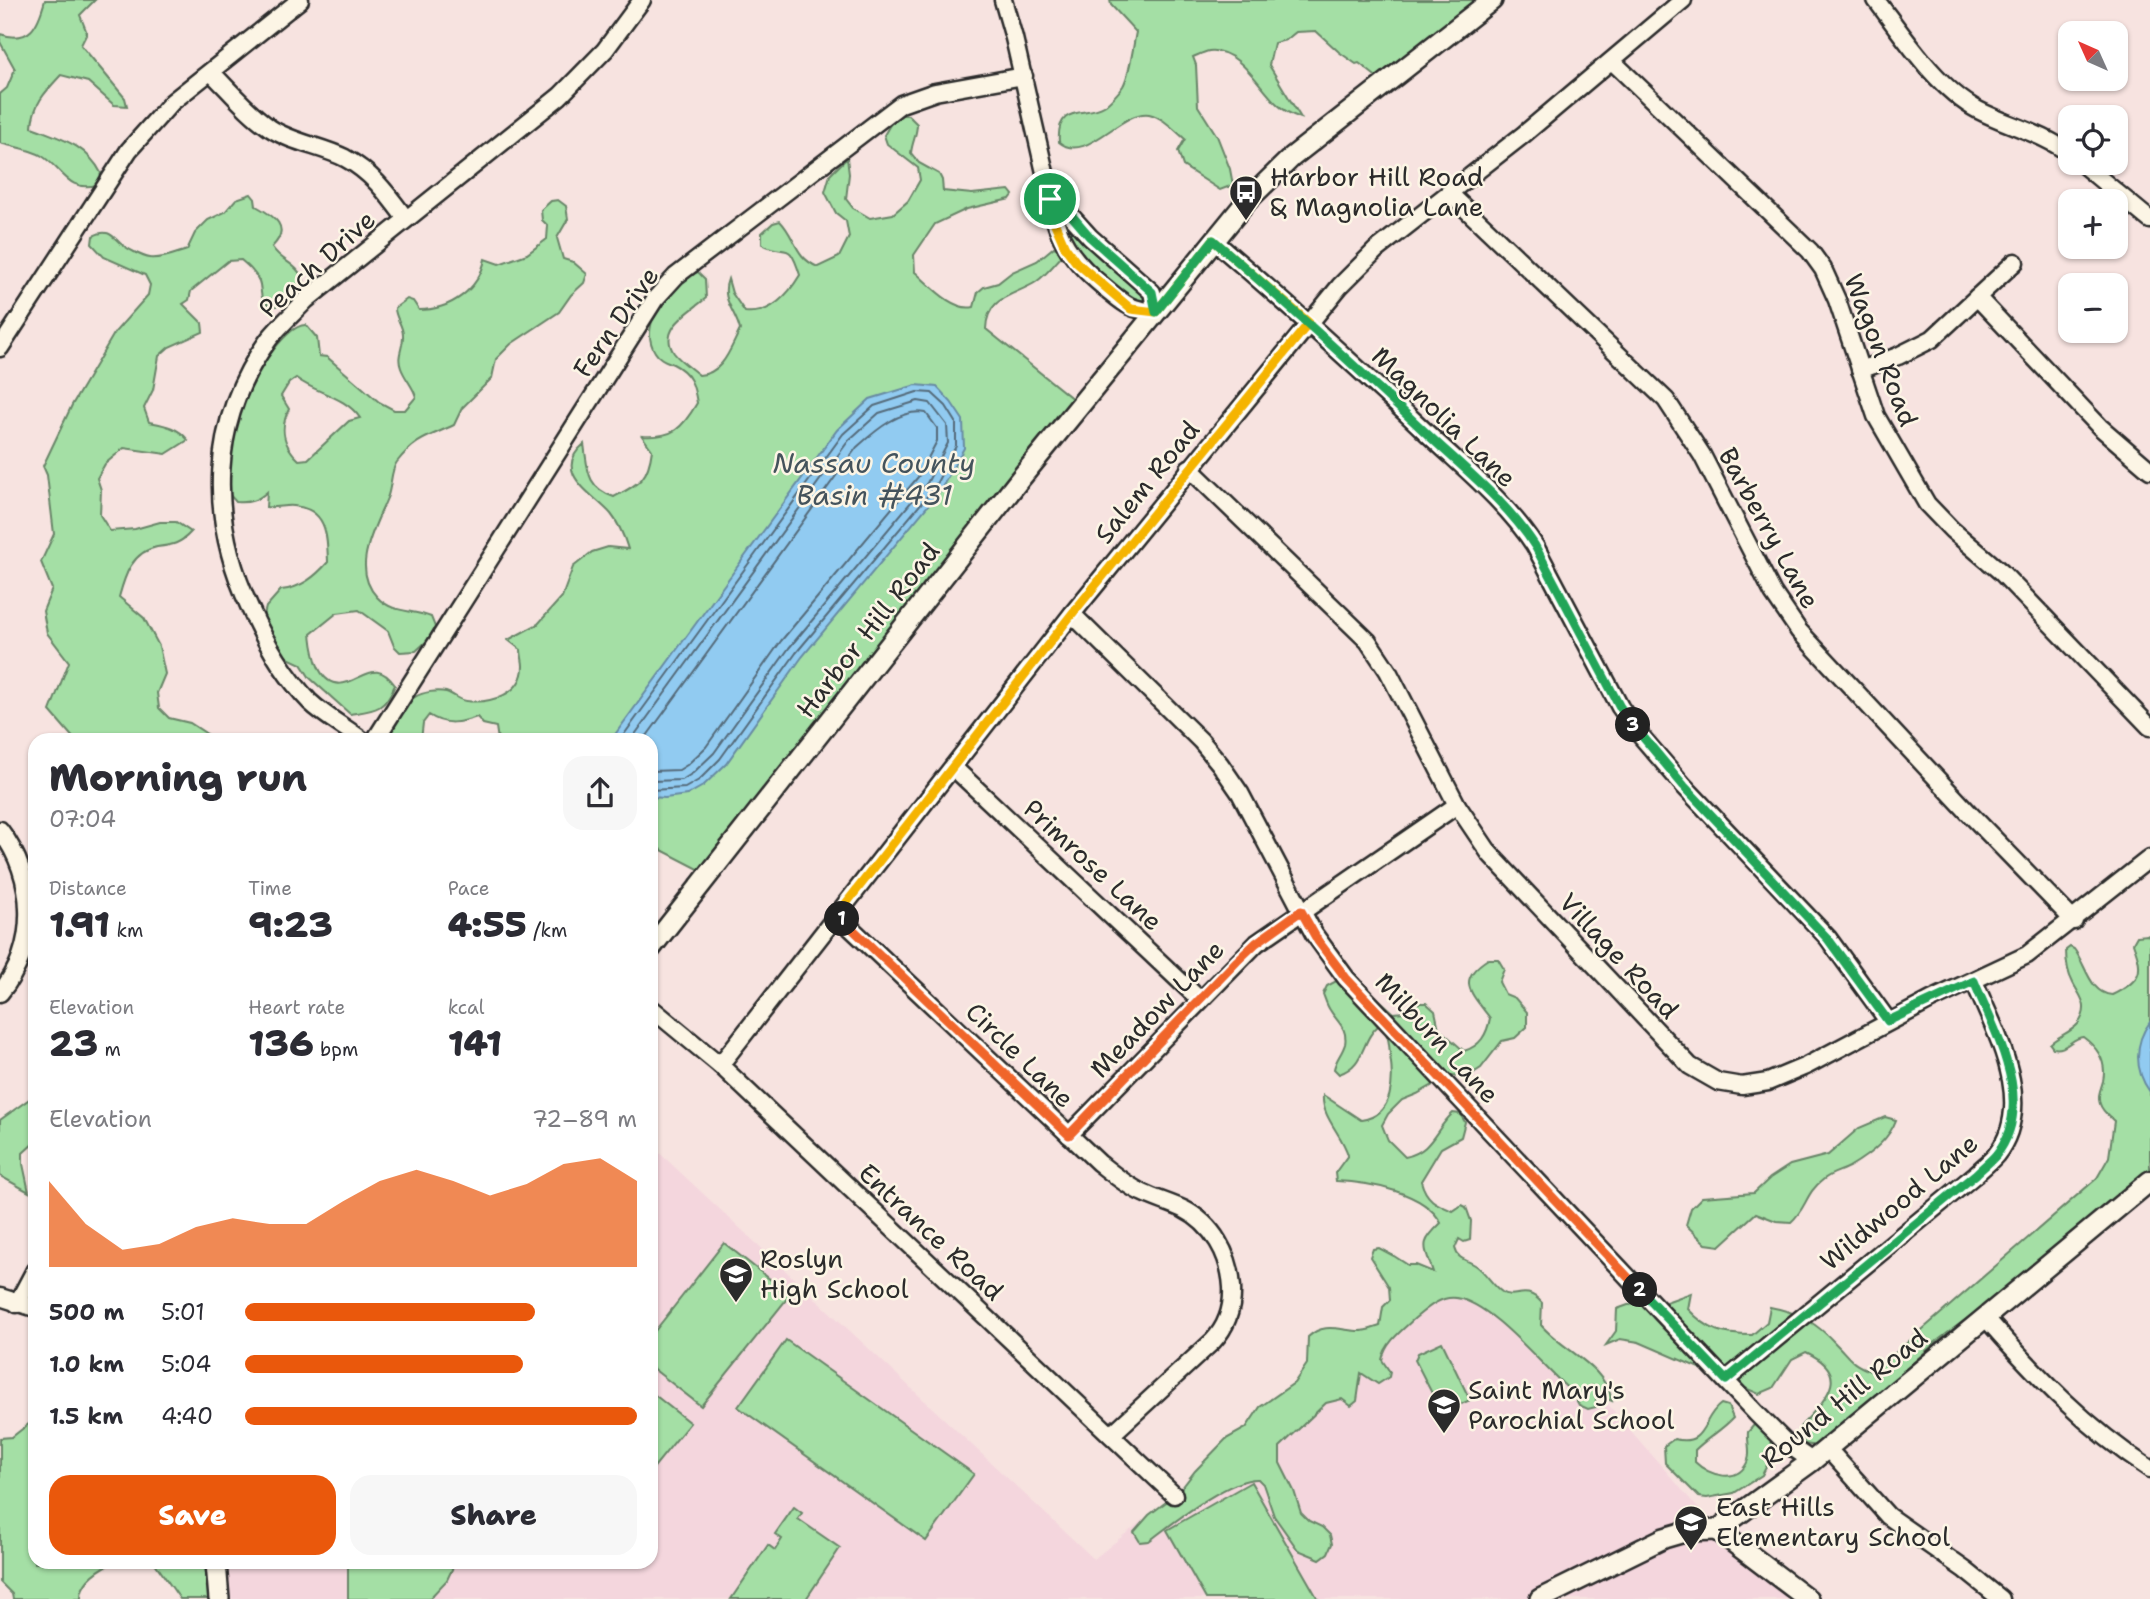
<!DOCTYPE html>
<meta charset="utf-8">
<style>
:root{--surface:#fff;--page:#f7f7f7;--text:#2b2b33;--muted:#7c7c81;--accent:#ea580c}
body{margin:0;font-family:"Shantell Sans",sans-serif;background:var(--page);color:var(--text);height:100vh;display:flex;flex-direction:column;font-size:26px;white-space:nowrap}
*{box-sizing:border-box;margin:0}
p{font-size:23px;color:var(--muted)}
.icon{flex:none;width:38px;height:38px;fill:none;stroke:currentColor;stroke-width:2;stroke-linecap:round;stroke-linejoin:round}
.map{position:relative;flex:1;overflow:hidden}
.sheet{position:absolute;left:28px;top:733px;width:630px;height:836px;display:flex;flex-direction:column;background:var(--surface);border-radius:21px;box-shadow:0 2px 5px #0004}
.sheet>*{flex:none}
.needle{width:46px;rotate:315deg}
.controls{position:absolute;left:2058px;top:21px;display:grid;gap:14px}
.controls a{display:grid;place-items:center;width:70px;height:70px;border-radius:14px;background:var(--surface);box-shadow:0 2px 5px #0004;font-size:35px}
.pin{position:absolute;display:grid;place-items:center;width:60px;height:60px;color:#fff;margin:-30px;border:4px solid #fff;border-radius:50%;box-shadow:0 2px 7px #0007}
.km{position:absolute;width:35px;height:35px;margin:-18px;border-radius:50%;background:#222;color:#fff;font-size:19px;line-height:35px;text-align:center}
.round{display:grid;place-items:center;flex:none;width:74px;height:74px;border-radius:21px;background:var(--page)}
.headline{display:flex;align-items:center;justify-content:space-between;height:119px;padding:0 21px}
h1{font-size:38px;font-weight:800;line-height:52px}
.stats{display:grid;grid-template-columns:repeat(3,1fr);gap:10px;height:119px;padding:7px 21px}
.stats div{display:grid;align-content:center}
.stats b{font-size:35px;font-weight:800}
.stats small{font-size:19px;font-weight:400}
.stats p{font-size:19px}
.chart{height:196px;padding:14px 21px}
.chart p{display:flex;justify-content:space-between}
.chart svg{width:100%;height:126px;margin-top:7px;fill:var(--accent);opacity:.7}
.button{display:flex;gap:14px;margin-top:auto;padding:14px 21px}
.button a{flex:1;height:80px;border-radius:21px;background:var(--accent);color:#fff;font-size:28px;font-weight:800;line-height:80px;text-align:center}
.button a+a{background:var(--page);color:var(--text)}
ul{padding:0 21px;list-style:none;font-size:23px}
li{display:grid;grid-template-columns:112px 84px 1fr;align-items:center;height:52px}
li i{height:18px;border-radius:9px;background:var(--accent)}
.map>svg:first-child{display:block}
</style>
<div class="map">
<svg width="2150" height="1599" viewBox="0 0 2150 1599">
<rect width="100%" height="100%" fill="#f7e3e0"/>
<filter id="ink" filterUnits="userSpaceOnUse"><feTurbulence type="fractalNoise" baseFrequency=".0143" numOctaves="2"/><feDisplacementMap in="SourceGraphic" scale="14" xChannelSelector="R" yChannelSelector="G"/><feConvolveMatrix kernelMatrix="1 2 1 2 8 2 1 2 1" color-interpolation-filters="sRGB"/></filter>
<g filter="url(#ink)">
<polygon fill="#f4d6dd" points="651,1145 1094,1559 1174,1495 1475,1265 1592,1386 1717,1530 1808,1599 219,1599 216,1563 651,1563"/>
<g fill="#a4dfa5" stroke="#688568" stroke-width="2" fill-rule="evenodd">
<path d="M45,0H95L80,15L87,33L81,45L125,98L127,106L114,105L88,82L61,75C46,91 33,104 32,127C59,138 86,144 101,173L97,185C67,192 64,170 42,156C31,149 13,147 0,143V94L7,88L15,69L0,42V34C30,44 38,26 45,0Z"/>
<path d="M1110,0H1492L1384,83L1359,63L1356,64L1339,52L1316,31L1296,32L1286,40L1274,43L1269,65L1301,118C1292,115 1284,111 1277,104C1259,87 1239,48 1209,51C1204,52 1198,55 1193,57L1196,65L1198,106L1217,136L1230,169L1233,185L1220,190L1183,166L1178,151L1185,139C1174,130 1163,117 1149,114C1120,110 1086,165 1059,142C1056,103 1086,117 1104,106C1109,103 1119,92 1123,86C1130,74 1133,47 1136,32L1111,5Z"/>
<path d="M900,115H908L917,124C917,135 912,142 911,153L919,163L939,174L942,180L943,191L972,194L1009,190L1013,195L1010,199L967,209L935,224L914,255L915,272C930,285 953,312 974,307L978,292L984,287L998,283L1012,272L1037,261L1054,247L1060,250L1061,257C1053,266 1046,275 1036,282C1014,296 987,296 986,329L1079,404L708,874L658,848H651V740H498L496,727L483,724L477,717C460,723 445,726 429,715L423,723L421,740H383C392,726 400,706 415,697C423,692 437,690 446,692C453,694 459,700 466,701C490,704 523,694 523,666C523,661 521,655 521,650L508,640L538,624L562,597L573,567L592,552L608,547L628,549C624,536 620,525 611,514C592,493 551,472 584,444C588,470 586,487 614,497C640,483 648,480 652,450L642,436C673,438 682,429 697,403C694,385 691,373 673,364C666,361 659,359 655,352C637,325 671,279 698,272L705,279L706,298C692,311 657,328 674,353C680,361 691,368 699,375C723,374 730,349 740,330C736,311 720,300 728,279L732,293L745,312C770,315 788,295 800,275C788,237 787,258 762,244V233L773,223L780,221C796,237 794,257 818,267L839,257L849,237L846,221L836,213L825,192L830,175L847,158L849,174L846,199L853,208L870,218L893,214L908,201L920,180L918,168L887,144L884,135L891,123Z"/>
<path d="M251,194L255,199L256,206C274,216 292,227 272,247C283,264 297,261 305,284C303,288 302,291 300,294C293,303 274,311 265,302C259,297 262,288 259,281C255,272 248,266 241,260L228,261L191,291L189,300L183,304L202,323L203,332L169,347L159,356L153,390L144,408L149,422C164,425 178,427 188,440L166,454L124,448L105,464L97,478L101,490L100,515L110,531L135,529L160,522H176L191,532C180,544 173,545 157,547C132,552 125,575 119,597L144,618L159,646L165,674L157,693L159,708L169,718L190,723L216,740H75L50,711L69,662L47,633L43,611L52,589L41,562L54,534L47,475L43,466L72,405L115,332L148,295L150,285L145,275L104,257L92,244L93,236C107,229 111,234 120,243C126,248 142,257 150,258C161,260 177,253 187,250L195,233L208,220L225,212L236,199Z"/>
<polygon points="1058,197 1152,292 1156,312 1131,309 1065,248"/>
<path d="M558,200L566,206L568,219L557,238L563,259L573,262L587,274L584,283L571,295L559,312L511,344L496,359L492,378L462,408L454,425C429,437 416,438 397,462C390,471 392,487 387,498C375,528 350,568 377,597C393,614 412,609 431,617L435,627L429,639L416,651L400,652L394,646L388,631L359,610L337,613L311,634C313,654 319,692 348,682C369,674 378,662 395,685C384,711 375,710 350,714L310,678L301,664L290,659L278,650L263,619L266,607L281,590C301,588 315,577 328,562C327,535 327,509 294,506C285,505 276,508 266,507L267,492C257,501 249,503 236,502C229,495 224,488 225,478C225,463 235,423 240,408C246,388 284,324 306,325L317,338L319,356L327,357L379,402L394,410H405L416,397C413,386 405,379 401,368C396,355 404,347 403,335C403,325 395,318 395,308L407,299L413,301L419,310C450,310 479,290 485,259L499,264L527,254L547,239L548,226L542,220L541,210L551,201ZM296,378C317,394 345,396 360,418L349,421L308,459L299,460C283,445 279,429 289,409L281,396L289,383Z"/>
<path d="M2147,935L2150,937V1181L1937,1341L1834,1435L1818,1446L1804,1444L1800,1427C1823,1401 1855,1375 1806,1352L1792,1359L1773,1388L1759,1394L1639,1342L1620,1339L1606,1345L1616,1331L1617,1309L1628,1305L1666,1302L1691,1293L1688,1309C1709,1331 1722,1335 1752,1335L1767,1322L1770,1307C1798,1312 1817,1323 1836,1344C1851,1359 1849,1362 1870,1371L1893,1355L2097,1178L2109,1157L2114,1121C2109,1116 2102,1111 2100,1104C2097,1095 2101,1089 2103,1081C2107,1063 2098,1048 2083,1037C2071,1038 2067,1051 2053,1048L2050,1044C2058,1036 2070,1033 2078,1024C2091,1006 2080,997 2073,983C2067,972 2066,962 2066,950L2070,947L2074,949C2086,964 2089,993 2112,995C2142,980 2144,972 2133,943L2137,936Z"/>
<path d="M1488,959H1498L1504,969L1499,982L1505,994L1515,998L1527,1012V1027L1515,1038L1502,1041L1481,1068L1467,1077L1449,1076L1417,1094L1402,1100L1388,1114L1382,1125L1388,1140L1405,1157C1433,1151 1434,1130 1453,1113L1460,1114L1465,1122L1461,1137L1441,1148L1421,1181C1426,1200 1436,1204 1453,1211L1462,1205L1466,1207L1471,1221L1470,1240L1464,1242L1459,1239L1455,1248C1458,1260 1465,1259 1475,1265C1485,1271 1492,1285 1502,1292C1516,1301 1524,1283 1542,1303L1541,1325C1563,1351 1605,1365 1612,1401L1605,1398L1591,1385L1596,1395V1407L1588,1409L1579,1405L1572,1392C1543,1368 1493,1303 1456,1298C1440,1296 1426,1309 1414,1319C1402,1330 1385,1343 1382,1360L1390,1372L1389,1377L1378,1384L1361,1373L1357,1401L1351,1406L1342,1399L1326,1403L1280,1447V1463L1294,1491L1301,1513L1309,1521L1322,1527L1330,1535L1332,1544L1328,1553L1320,1559L1298,1550L1274,1516L1263,1484L1258,1479C1229,1478 1173,1523 1149,1541L1140,1542L1134,1532L1149,1515L1178,1493L1195,1471L1226,1439L1246,1428L1260,1407L1294,1383L1307,1364L1308,1337C1324,1322 1339,1330 1357,1331C1365,1332 1373,1328 1380,1326L1383,1307L1390,1300L1389,1287L1370,1257L1373,1249L1379,1248L1394,1256L1408,1265H1416L1433,1272C1424,1245 1419,1244 1441,1223C1425,1192 1368,1182 1336,1181L1335,1173L1348,1155C1342,1134 1321,1117 1323,1095L1361,1120C1394,1116 1394,1080 1390,1055C1389,1042 1389,1034 1379,1025C1360,1041 1366,1065 1339,1074L1334,1069C1336,1059 1342,1054 1345,1044C1348,1028 1337,1022 1330,1010C1327,1006 1325,999 1323,994L1327,986L1340,979L1372,993L1394,1013L1404,1012L1414,1003H1426L1435,1011L1439,1029L1464,1051C1480,1046 1487,1035 1490,1018C1471,993 1455,980 1488,959Z"/>
<polygon points="35,1095 35,1142 23,1153 23,1164 29,1192 0,1176 0,1120"/>
<path d="M1885,1117L1896,1120C1889,1140 1868,1156 1849,1167C1842,1171 1831,1173 1824,1179C1805,1193 1807,1208 1791,1222L1776,1221L1756,1213L1720,1246L1706,1244L1686,1225L1691,1208L1702,1197L1754,1193L1770,1178L1790,1165L1828,1155L1859,1128Z"/>
<polygon points="724,1243 790,1295 701,1406 651,1367 651,1336"/>
<polygon points="786,1340 974,1474 926,1541 738,1407"/>
<polygon points="1442,1342 1470,1400 1442,1413 1415,1360 1418,1353"/>
<polygon points="651,1392 690,1423 651,1471"/>
<path d="M1721,1404L1728,1406L1733,1418C1722,1430 1707,1438 1695,1450V1462C1709,1476 1739,1485 1748,1460C1751,1452 1747,1441 1748,1432L1754,1425L1761,1424L1769,1432L1775,1450L1762,1475L1734,1493L1707,1498L1699,1497L1665,1463L1664,1446L1674,1439C1707,1447 1701,1418 1721,1404Z"/>
<path d="M35,1419V1563H112C98,1570 80,1582 81,1599H13L12,1594L0,1582V1438L12,1437Z"/>
<polygon points="1251,1482 1318,1599 1206,1599 1167,1530"/>
<polygon points="794,1507 802,1513 798,1519 840,1548 806,1599 731,1599 768,1545 775,1550 782,1539 775,1534"/>
<polygon points="155,1563 214,1563 211,1599 180,1599"/>
<polygon points="348,1563 455,1563 447,1580 429,1599 349,1599 348,1598"/>
</g>
<g fill="#91cbf1" stroke="#688ba2" stroke-width="2">
<polygon points="916,385 937,387 951,402 963,420 964,448 940,491 802,657 726,764 703,786 687,795 665,798 651,797 651,740 611,740 837,430 870,399"/>
<path d="M2150,1022V1092C2134,1070 2134,1043 2150,1022Z"/>
</g>
<g fill="none" stroke-linecap="round" stroke-linejoin="round">
<g stroke="#546b7a" stroke-width="2">
<polyline points="620,740 843,434 874,406 917,392 932,393 946,406 956,422 956,446 934,488 796,653 720,759 699,780 685,788 651,790"/>
<polyline points="631,740 849,440 879,413 918,401 930,403 947,425 948,443 927,483 789,648 714,753 693,773 682,780 651,781"/>
<path d="M644,740L857,447C874,432 900,408 926,413L937,428V441L918,477L781,641L706,747L687,765L679,770L651,771"/>
</g>
<g stroke="#2b2b2b" stroke-width="21">
<g id="minor">
<polyline points="1003,0 1014,38 1046,177"/>
<path d="M1876,0C1904,37 1937,88 1978,110C2009,126 2043,133 2070,154"/>
<polyline points="1612,61 1810,251 1823,269 1837,300 1876,416 1927,504 1952,530 2001,572 2150,727"/>
<path d="M211,72C230,91 248,113 270,128C293,143 321,146 345,158C373,173 388,195 406,219"/>
<polyline points="2081,163 2150,220"/>
<path d="M1046,177L1071,216L1090,237L1152,292L1156,312C1128,309 1126,305 1104,287C1061,252 1055,230 1046,177Z"/>
<polyline points="1449,193 1666,400 1702,455 1773,593 1799,631 1969,813 2074,921"/>
<path d="M1214,241C1287,303 1358,368 1428,434C1465,469 1507,503 1535,546L1620,707L1640,735L1684,786L1828,938L1888,1021"/>
<polyline points="1977,297 2100,427 2150,470"/>
<polyline points="0,348 129,150 172,102 300,0"/>
<polyline points="1860,370 1898,356 1932,339 2015,262"/>
<polyline points="1189,468 1368,641 1388,671 1457,805 1490,854 1690,1066 1718,1082 1742,1086 1768,1082 1806,1066 1931,1000 2027,955 2150,858"/>
<polyline points="1072,614 1201,741 1220,764 1240,793 1314,934 1346,978 1756,1413 1786,1443 1812,1461"/>
<path d="M362,740C345,727 326,717 310,702C284,675 265,642 250,608C208,518 209,421 269,339C280,325 294,313 306,300L560,96L605,50L642,0"/>
<polyline points="375,740 655,299 676,276 901,104 935,92 1024,76"/>
<polyline points="953,767 1199,999"/>
<path d="M0,830C36,878 39,946 0,993"/>
<path d="M837,915L1099,1163C1113,1174 1127,1186 1143,1193C1156,1199 1170,1203 1183,1209C1213,1224 1230,1255 1232,1287C1233,1307 1227,1326 1213,1341L1111,1435"/>
<polyline points="651,1008 720,1065 1174,1495"/>
<polyline points="720,1065 1072,614 1340,286 1376,250 1523,135 1683,0"/>
<polyline points="1069,1135 1257,943 1457,805"/>
<polyline points="0,1297 35,1308"/>
<polyline points="17,1304 35,1270"/>
<path d="M1985,1317C2035,1374 2086,1428 2150,1469"/>
<path d="M1726,1380L1976,1174C1982,1168 1990,1162 1996,1155C2037,1103 1995,1032 1974,981"/>
<polyline points="1827,1448 1888,1516 1965,1570 2001,1599"/>
</g>
</g>
<g stroke="#2b2b2b" stroke-width="24">
<g id="tertiary">
<polyline points="651,948 1020,479 1246,202 1292,157 1492,0"/>
<polyline points="1717,1530 1808,1599"/>
<polyline points="216,1563 219,1599"/>
<polyline points="1540,1599 1664,1538 1688,1531 1717,1530 1812,1461 2150,1181"/>
</g>
</g>
<use href="#minor" stroke="#fcf5e5" stroke-width="16"/>
<use href="#tertiary" stroke="#fcf5e5" stroke-width="19"/>
</g>
</g>
<g fill="none" stroke-linecap="round" stroke-linejoin="round" filter="url(#ink)">
<g stroke="#fff" stroke-width="14">
<polyline id="split-1" points="842,919 837,915 1072,614 1309,323 1213,240 1156,312 1131,309 1076,262 1065,247 1055,224 1050,199"/>
</g>
<g stroke="#fff" stroke-width="14">
<polyline id="split-2" points="842,919 1069,1135 1237,961 1256,943 1301,911 1318,941 1346,978 1640,1290"/>
</g>
<g stroke="#fff" stroke-width="14">
<path id="split-3" d="M1633,725L1684,786L1828,939L1888,1021L1974,981C1995,1033 2037,1103 1996,1155C1990,1162 1982,1168 1976,1174L1726,1380L1640,1290"/>
</g>
<g stroke="#fff" stroke-width="14">
<path id="split-4" d="M1050,199L1046,177L1072,216L1090,237L1152,292L1156,312L1213,240C1285,302 1355,366 1424,431C1462,467 1507,502 1535,546L1620,707L1633,725"/>
</g>
<use href="#split-1" stroke="#f5b400" stroke-width="9"/>
<use href="#split-2" stroke="#f0652b" stroke-width="9"/>
<use href="#split-3" stroke="#22a559" stroke-width="9"/>
<use href="#split-4" stroke="#22a559" stroke-width="9"/>
</g>
<defs>
<g id="bus-pin" transform="scale(1.75)"><path d="M0 17L-7.5 6A9.5 9.5 0 1 1 7.5 6Z" fill="#2b2b2b" stroke="#fcf5e5"/><path d="M-5-6H5V4H4V6H2V4H-2V6H-4V4H-5ZM-3.5-4V0h7V-4ZM-3.5 1.2v1.5H-2V1.2ZM2 1.2v1.5H3.5V1.2Z" fill="#fff"/></g>
<g id="school-pin" transform="scale(1.75)"><path d="M0 17L-7.5 6A9.5 9.5 0 1 1 7.5 6Z" fill="#2b2b2b" stroke="#fcf5e5"/><path d="M0-5L7-2L0 1L-7-2ZM-4 1L0 2.5L4 1V4Q0 6-4 4Z" fill="#fff"/></g>
</defs>
<g fill-rule="evenodd">
<use href="#bus-pin" x="1246" y="192"/>
<use href="#school-pin" x="736" y="1274"/>
<use href="#school-pin" x="1444" y="1405"/>
<use href="#school-pin" x="1691" y="1522"/>
</g>
<g text-anchor="middle" stroke-width="5" stroke-linejoin="round" paint-order="stroke">
<g font-size="26" fill="#2b2b2b" stroke="#fcf5e5" text-anchor="start">
<text x="1270" y="186">Harbor Hill Road<tspan x="1270" dy="30">&amp; Magnolia Lane</tspan></text>
<text x="760" y="1268">Roslyn<tspan x="760" dy="30">High School</tspan></text>
<text x="1468" y="1399">Saint Mary's<tspan x="1468" dy="30">Parochial School</tspan></text>
<text x="1716" y="1516">East Hills<tspan x="1716" dy="30">Elementary School</tspan></text>
</g>
<g font-size="26" fill="#2b2b2b" stroke="#fcf5e5">
<text transform="translate(317 264) rotate(-42)" y="9">Peach Drive</text>
<text transform="translate(616 322) rotate(-55)" y="9">Fern Drive</text>
<text transform="translate(1881 350) rotate(69)" y="9">Wagon Road</text>
<text transform="translate(1444 417) rotate(44)" y="9">Magnolia Lane</text>
<text transform="translate(1147 482) rotate(-51)" y="9">Salem Road</text>
<text transform="translate(1769 528) rotate(61)" y="9">Barberry Lane</text>
<text transform="translate(868 630) rotate(-52)" y="9">Harbor Hill Road</text>
<text transform="translate(1093 865) rotate(43)" y="9">Primrose Lane</text>
<text transform="translate(1619 956) rotate(47)" y="9">Village Road</text>
<text transform="translate(1157 1009) rotate(-46)" y="9">Meadow Lane</text>
<text transform="translate(1437 1038) rotate(47)" y="9">Milburn Lane</text>
<text transform="translate(1020 1055) rotate(44)" y="9">Circle Lane</text>
<text transform="translate(1899 1202) rotate(-40)" y="9">Wildwood Lane</text>
<text transform="translate(931 1232) rotate(43)" y="9">Entrance Road</text>
<text transform="translate(1844 1398) rotate(-39)" y="9">Round Hill Road</text>
</g>
<g font-size="28" font-style="italic" fill="#44535c" stroke="#fcf5e5">
<text x="874" y="473">Nassau County<tspan x="874" dy="32">Basin #431</tspan></text>
</g>
</g>
</svg>
<div class="controls">
<a><svg class="needle" viewBox="-14 -14 28 28"><path d="M0-13l5 13h-10z" fill="#e53935"/><path d="M0 13l5-13h-10z" fill="#7c7c81"/></svg></a>
<a><svg class="icon" aria-label="locate" viewBox="0 0 24 24"><circle cx="12" cy="12" r="6"/><path d="M12 2v4M12 18v4M2 12h4M18 12h4"/></svg></a>
<a>+</a>
<a>−</a>
</div>
<div class="pin" style="left:1050px;top:199px;background:#1e9e55"><svg class="icon" aria-label="arrive" viewBox="0 0 24 24"><path d="M6 21V4h12l-3 4 3 4H6"/></svg></div>
<b class="km" style="left:842px;top:919px">1</b>
<b class="km" style="left:1640px;top:1290px">2</b>
<b class="km" style="left:1633px;top:725px">3</b>
<section class="sheet">
<div class="headline"><div><h1>Morning run</h1><p>07:04</p></div><a class="round"><svg class="icon" aria-label="share" viewBox="0 0 24 24"><path d="M12 15V3M7 8l5-5 5 5M5 13v7h14v-7"/></svg></a></div>
<div class="stats">
<div><p>Distance</p><b>1.91<small> km</small></b></div>
<div><p>Time</p><b>9:23</b></div>
<div><p>Pace</p><b>4:55<small> /km</small></b></div>
</div>
<div class="stats">
<div><p>Elevation</p><b>23<small> m</small></b></div>
<div><p>Heart rate</p><b>136<small> bpm</small></b></div>
<div><p>kcal</p><b>141</b></div>
</div>
<div class="chart"><p><span>Elevation</span>72–89 m</p>
<svg viewBox="0 0 160 44" preserveAspectRatio="none"><path d="M0 44V14L10 29L20 38L30 36L40 30L50 27L60 29L70 29L80 21L90 14L100 10L110 14L120 19L130 15L140 8L150 6L160 14V44z"/></svg>
</div>
<ul>
<li><b>500 m</b>5:01<i style="width:74%"></i></li>
<li><b>1.0 km</b>5:04<i style="width:71%"></i></li>
<li><b>1.5 km</b>4:40<i style="width:100%"></i></li>
</ul>
<div class="button"><a>Save</a><a>Share</a></div>
</section>
</div>
